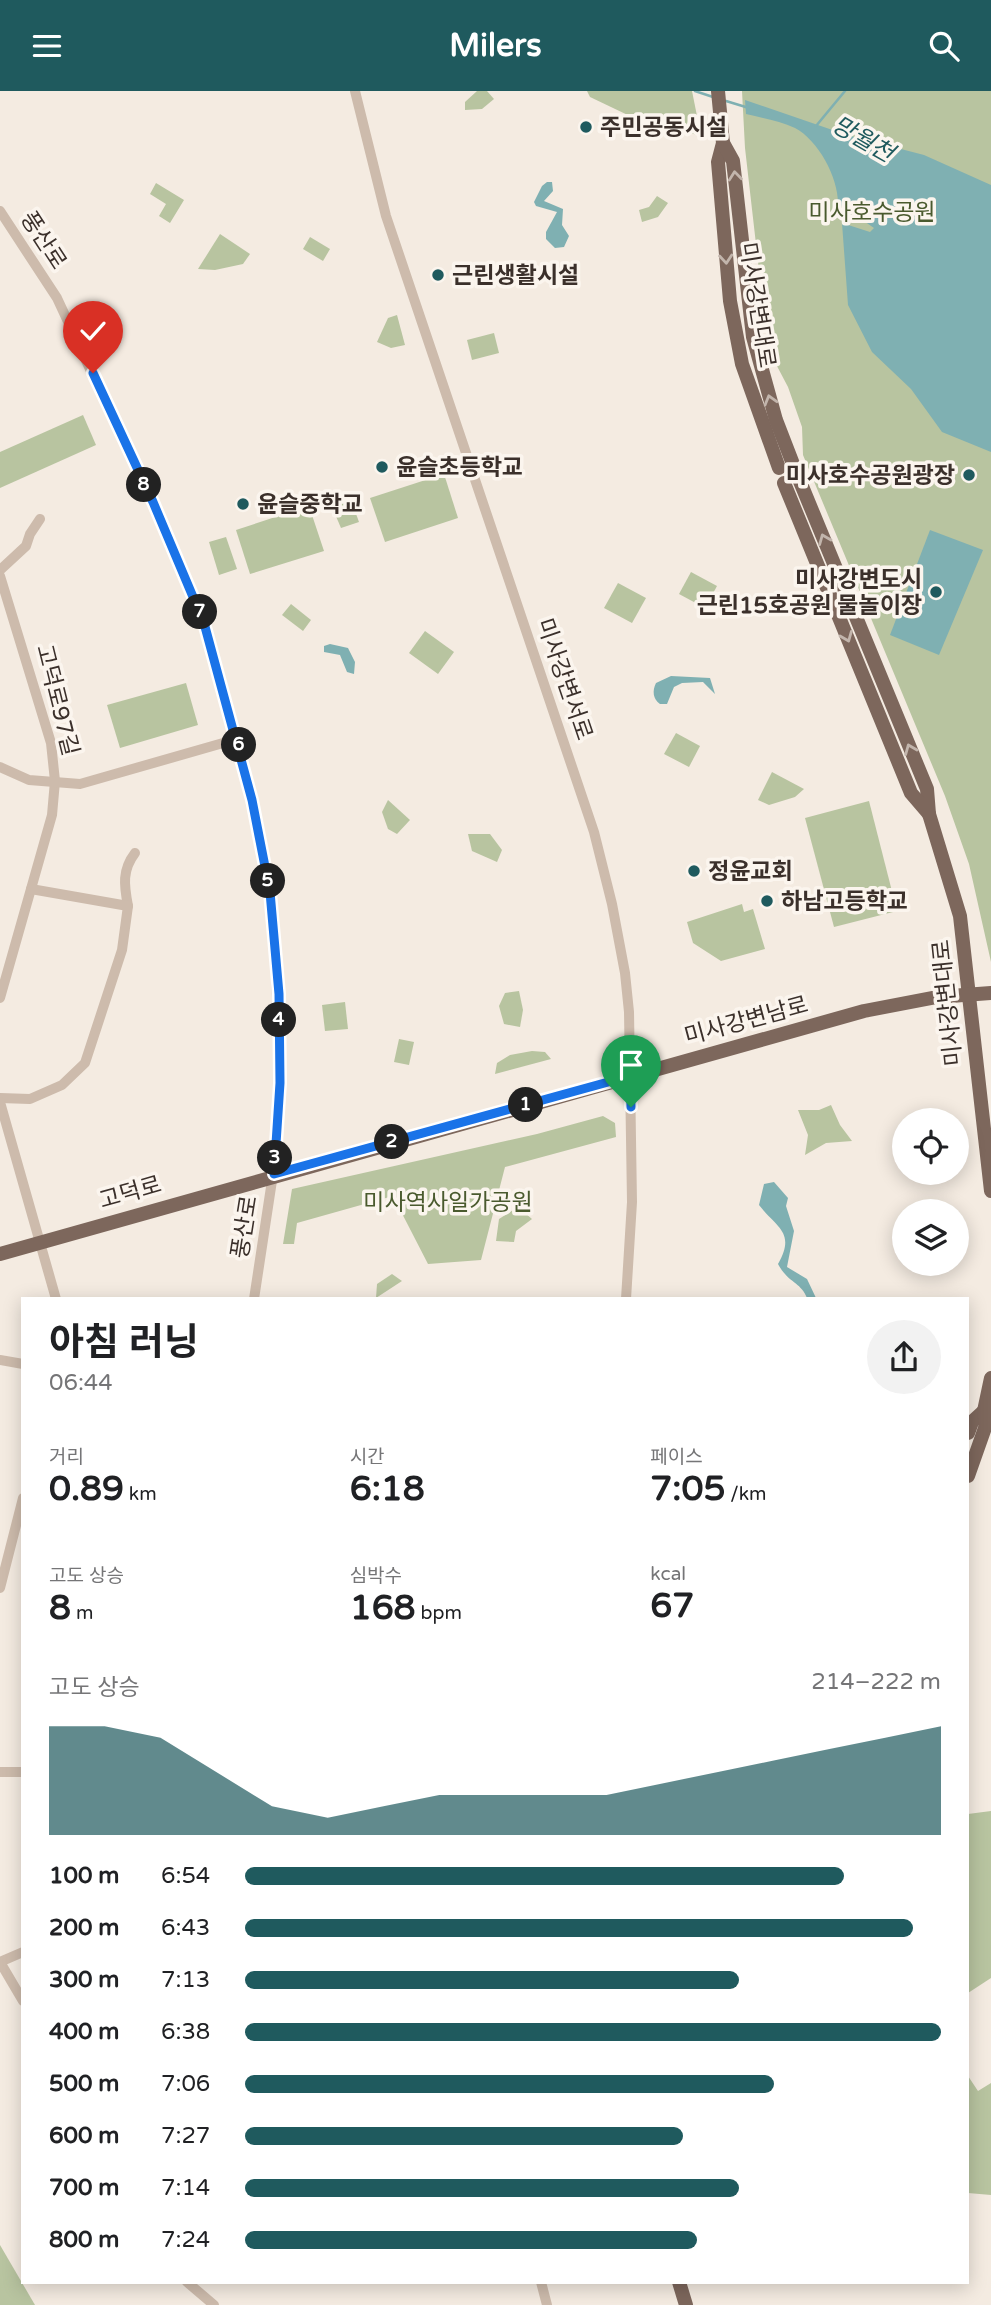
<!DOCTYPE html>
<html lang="ko">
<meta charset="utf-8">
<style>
:root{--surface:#fff;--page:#f2f2f2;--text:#202124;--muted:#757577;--accent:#1f5a5e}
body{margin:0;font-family:"Varela Round","Noto Sans KR",sans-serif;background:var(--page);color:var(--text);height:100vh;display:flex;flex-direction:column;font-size:26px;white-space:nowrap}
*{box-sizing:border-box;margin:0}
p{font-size:23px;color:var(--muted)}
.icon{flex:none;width:38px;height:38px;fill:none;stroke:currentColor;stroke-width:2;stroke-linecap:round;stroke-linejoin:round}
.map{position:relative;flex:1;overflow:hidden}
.details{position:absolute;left:21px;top:1206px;width:948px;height:987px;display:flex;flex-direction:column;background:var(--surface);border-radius:0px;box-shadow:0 4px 18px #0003}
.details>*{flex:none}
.tools{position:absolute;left:892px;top:1017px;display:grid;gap:14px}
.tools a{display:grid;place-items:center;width:77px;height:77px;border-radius:50%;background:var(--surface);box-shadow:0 4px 18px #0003;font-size:35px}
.pin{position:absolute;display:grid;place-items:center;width:60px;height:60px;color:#fff;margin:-72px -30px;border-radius:50% 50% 50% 0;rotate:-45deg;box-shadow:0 0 7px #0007}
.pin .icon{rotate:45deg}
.km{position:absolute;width:35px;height:35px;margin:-18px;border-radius:50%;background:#222;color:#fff;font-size:19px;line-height:35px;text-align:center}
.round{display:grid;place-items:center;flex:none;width:74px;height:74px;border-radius:37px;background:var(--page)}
.head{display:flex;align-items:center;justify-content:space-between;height:119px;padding:0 28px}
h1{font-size:38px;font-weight:700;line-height:52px}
.metrics{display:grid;grid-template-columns:repeat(3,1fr);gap:10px;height:119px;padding:7px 28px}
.metrics div{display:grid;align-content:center}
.metrics b{font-size:35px;font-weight:700}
.metrics small{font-size:19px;font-weight:400}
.metrics p{font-size:19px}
.chart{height:196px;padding:14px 28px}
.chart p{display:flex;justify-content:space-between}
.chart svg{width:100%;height:126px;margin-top:7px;fill:var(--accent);opacity:.7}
ul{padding:0 28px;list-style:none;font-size:23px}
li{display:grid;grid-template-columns:112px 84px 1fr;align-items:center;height:52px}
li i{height:18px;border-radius:9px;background:var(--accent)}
header{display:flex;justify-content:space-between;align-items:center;height:91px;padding:0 28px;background:var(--accent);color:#fff;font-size:32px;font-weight:700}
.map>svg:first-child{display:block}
</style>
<header><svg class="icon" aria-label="menu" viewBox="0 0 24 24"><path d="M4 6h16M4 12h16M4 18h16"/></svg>Milers<svg class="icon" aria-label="search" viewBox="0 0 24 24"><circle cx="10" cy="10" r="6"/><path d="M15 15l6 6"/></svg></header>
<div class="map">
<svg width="991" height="2214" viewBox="0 0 991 2214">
<rect width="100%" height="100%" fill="#f4ebe1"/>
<g fill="#b8c4a0">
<polygon points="477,0 487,0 494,8 482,18 465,19 465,11"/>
<polygon points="587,0 692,0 701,45 634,27 590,6"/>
<polygon points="742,0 991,0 991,871 969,773 945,705 803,364 802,336 788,296 768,258 745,57"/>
<polygon points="156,92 184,109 170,132 159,125 166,113 150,103"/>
<polygon points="657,105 668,112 658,126 642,131 639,119 649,116"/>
<polygon points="220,143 250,163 243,173 215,179 198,178"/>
<polygon points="310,146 330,158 323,170 303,158"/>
<polygon points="397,224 405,254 391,257 377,251 388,227"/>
<polygon points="494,242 499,262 472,269 467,249"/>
<polygon points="83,324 96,354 0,397 0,361"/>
<polygon points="444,383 458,427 385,451 370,407"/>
<polygon points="351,409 359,431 341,437 332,416"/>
<polygon points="309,415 324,460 250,483 236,439"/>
<polygon points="226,446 237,478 219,484 209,451"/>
<polygon points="691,481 717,495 705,517 679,503"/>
<polygon points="618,492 646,507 632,532 604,517"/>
<polygon points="291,513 311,529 303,540 282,524"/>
<polygon points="425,540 454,561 438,583 409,562"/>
<polygon points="186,592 198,634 120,657 107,614"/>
<polygon points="676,642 700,655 689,676 664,663"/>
<polygon points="772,681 804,698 795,706 769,714 758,709"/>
<polygon points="388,709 410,729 397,743 388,738 382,721"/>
<polygon points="869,710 897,820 834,836 805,727"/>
<polygon points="468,743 490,743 502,759 497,771 472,760"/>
<polygon points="742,813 744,821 753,818 765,858 721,870 693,852 687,831"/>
<polygon points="519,900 523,919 520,936 504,933 499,915 505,902"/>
<polygon points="345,911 348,938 325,940 322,914"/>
<polygon points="399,948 414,951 409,974 394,971"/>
<polygon points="532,960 545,961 551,968 495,983 497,972 510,964"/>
<polygon points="831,1014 840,1034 852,1050 826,1052 805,1064 808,1044 798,1019 819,1019"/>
<polygon points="603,1025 615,1032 616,1046 505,1076 481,1169 428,1173 393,1105 297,1132 294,1153 283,1153 292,1098 537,1043"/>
<polygon points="518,1116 532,1128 516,1140 514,1151 496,1150 499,1128"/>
<polygon points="392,1183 402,1190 376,1207 377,1193"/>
<polygon points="991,1720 991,1887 968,1902 968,1723"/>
<polygon points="968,1985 978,2000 991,1992 991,2104 968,2102"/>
<polygon points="0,2154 35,2214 0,2214"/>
</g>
<g fill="#7fb0b2">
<path d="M745,9L847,44L924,64L991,94V361L942,341L911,298L872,261L848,214L842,132L870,141L874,137L838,112C838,86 818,49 795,37C780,30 762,27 746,23Z"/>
<polygon points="547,91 552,91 553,100 544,110 563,118 562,134 569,145 564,156 555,157 546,148 546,141 557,121 536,115 534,111 542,95"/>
<polygon points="930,439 983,459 939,564 890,544"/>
<polygon points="330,553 348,557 355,571 354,583 347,581 340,564 324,561 324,555"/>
<path d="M671,585L710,587L715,603L703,591L682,592L674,596L667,613H660C653,608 652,600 656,592Z"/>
<path d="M774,1091L788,1107L786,1115L794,1140L787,1176L807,1188L816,1207H807C801,1191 788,1192 778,1173C796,1141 777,1137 759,1114L764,1093Z"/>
</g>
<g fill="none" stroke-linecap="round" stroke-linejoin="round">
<g stroke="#7fb0b2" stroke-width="2.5">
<polyline points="695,0 713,6"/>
<polyline points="726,10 749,17"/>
<polyline points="816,35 845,0"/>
</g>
<g stroke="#cdbbac" stroke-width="10">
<polyline points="355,0 386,125 594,741 612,813 625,882 629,921 632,1111 626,1208"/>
<polyline points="0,120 57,207 185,483 204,532 252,709 270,801 275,849 280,992 273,1083 254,1208"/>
<polyline points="0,479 26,455 30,443 40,428"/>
<polyline points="0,485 51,652 55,690 52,724 0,907"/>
<polyline points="0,676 29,689 80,693 237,648"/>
<path d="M128,815C124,794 122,779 135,762"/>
<polyline points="0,1007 30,1008 62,994 85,972 122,859 128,815 31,798"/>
<polyline points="0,1011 56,1208"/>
<polyline points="0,1269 23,1273"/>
<polyline points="0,1497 23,1407"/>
<polyline points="0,1681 23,1681"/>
<polyline points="0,1871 23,1910"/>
<polyline points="0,1871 23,1861"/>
<polyline points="187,2191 214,2214"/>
<polyline points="541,2191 547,2214"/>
</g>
<g stroke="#7d675c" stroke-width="14">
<polyline points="718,0 723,52 718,71 730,210 742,273 779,377"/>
<polyline points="723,52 733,70 753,246 776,329 793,373"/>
<polyline points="799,388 927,698 929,723 960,825 991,1100"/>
<polyline points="784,392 911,702 929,723"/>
<polyline points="0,1163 864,920 937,906 991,902"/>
<polyline points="968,1342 972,1331 984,1320"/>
<polyline points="968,1385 986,1334 984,1320 991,1287"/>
<polyline points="679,2191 686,2214"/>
</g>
</g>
<defs><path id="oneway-chevron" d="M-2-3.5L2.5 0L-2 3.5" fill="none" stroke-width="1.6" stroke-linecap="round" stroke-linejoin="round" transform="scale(1.75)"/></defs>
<g stroke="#c2b5ac">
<use href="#oneway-chevron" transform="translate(735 85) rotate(-96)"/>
<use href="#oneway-chevron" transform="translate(726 168) rotate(85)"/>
<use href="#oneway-chevron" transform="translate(770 309) rotate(-106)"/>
<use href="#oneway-chevron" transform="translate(824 448) rotate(-112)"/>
<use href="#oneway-chevron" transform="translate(847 546) rotate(68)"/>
<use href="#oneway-chevron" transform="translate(910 658) rotate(-112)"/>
</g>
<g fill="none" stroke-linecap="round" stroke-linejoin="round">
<g stroke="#fff" stroke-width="14">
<polyline id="route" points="93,282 153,411 204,532 252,709 270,801 279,903 280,992 274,1083 630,985 631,1016"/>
</g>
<use href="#route" stroke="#1a73e8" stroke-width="9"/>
</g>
<g fill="#1f5a5e" stroke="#fbf5ee" stroke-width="2.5">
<circle cx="586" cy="36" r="7"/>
<circle cx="438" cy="184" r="7"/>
<circle cx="382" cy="376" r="7"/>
<circle cx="969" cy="384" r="7"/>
<circle cx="243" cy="413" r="7"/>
<circle cx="936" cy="501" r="7"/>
<circle cx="694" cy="780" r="7"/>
<circle cx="767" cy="810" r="7"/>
</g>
<g text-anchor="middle" stroke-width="7" stroke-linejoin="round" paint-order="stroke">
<g font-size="23" font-weight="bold" fill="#3b302b" stroke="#fbf5ee" text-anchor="start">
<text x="600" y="44">주민공동시설</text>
<text x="452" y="192">근린생활시설</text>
<text x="396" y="384">윤슬초등학교</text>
<text x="955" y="392" text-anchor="end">미사호수공원광장</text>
<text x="257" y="421">윤슬중학교</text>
<text x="922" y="496" text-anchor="end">미사강변도시<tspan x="922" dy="26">근린15호공원 물놀이장</tspan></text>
<text x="708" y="788">정윤교회</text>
<text x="781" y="818">하남고등학교</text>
</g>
<g font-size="23" fill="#4a5a2e" stroke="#fbf5ee">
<text x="872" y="129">미사호수공원</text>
<text x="448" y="1119">미사역사일가공원</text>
</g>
<g font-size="23" fill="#3b302b" stroke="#fbf5ee">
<text transform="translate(44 149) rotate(57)" y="8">풍산로</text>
<text transform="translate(758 214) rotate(81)" y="8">미사강변대로</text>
<text transform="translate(565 588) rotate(71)" y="8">미사강변서로</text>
<text transform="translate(58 609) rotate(76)" y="8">고덕로97길</text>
<text transform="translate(947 912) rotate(-96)" y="8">미사강변대로</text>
<text transform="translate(746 929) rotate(-15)" y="8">미사강변남로</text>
<text transform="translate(130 1101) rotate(-16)" y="8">고덕로</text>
<text transform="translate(244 1136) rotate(-81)" y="8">풍산로</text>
</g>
<g font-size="24" font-style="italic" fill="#1f5a5e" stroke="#fbf5ee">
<text transform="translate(863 48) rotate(30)" y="8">망월천</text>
</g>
</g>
</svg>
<div class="tools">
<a><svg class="icon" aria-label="locate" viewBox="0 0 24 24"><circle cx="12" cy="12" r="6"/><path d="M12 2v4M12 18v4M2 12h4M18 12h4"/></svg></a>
<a><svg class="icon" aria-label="layers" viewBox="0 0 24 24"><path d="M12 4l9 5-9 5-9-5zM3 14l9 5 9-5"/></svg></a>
</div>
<div class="pin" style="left:631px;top:1016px;background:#1e9e55"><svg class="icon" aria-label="arrive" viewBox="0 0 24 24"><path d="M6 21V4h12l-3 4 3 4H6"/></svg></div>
<div class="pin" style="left:93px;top:282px;background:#d93025"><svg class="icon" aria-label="check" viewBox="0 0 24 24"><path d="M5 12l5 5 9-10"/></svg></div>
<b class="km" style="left:526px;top:1014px">1</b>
<b class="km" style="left:392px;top:1051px">2</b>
<b class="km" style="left:275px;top:1067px">3</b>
<b class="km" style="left:279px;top:929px">4</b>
<b class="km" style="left:268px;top:790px">5</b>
<b class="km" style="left:239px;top:654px">6</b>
<b class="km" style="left:200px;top:521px">7</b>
<b class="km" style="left:144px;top:394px">8</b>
<section class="details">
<div class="head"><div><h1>아침 러닝</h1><p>06:44</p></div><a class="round"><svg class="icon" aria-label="share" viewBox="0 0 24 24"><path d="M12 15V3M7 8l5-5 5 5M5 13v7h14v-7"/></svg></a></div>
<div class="metrics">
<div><p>거리</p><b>0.89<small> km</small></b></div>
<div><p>시간</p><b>6:18</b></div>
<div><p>페이스</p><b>7:05<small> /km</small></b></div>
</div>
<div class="metrics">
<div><p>고도 상승</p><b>8<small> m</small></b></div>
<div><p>심박수</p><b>168<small> bpm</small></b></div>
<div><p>kcal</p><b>67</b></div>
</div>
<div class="chart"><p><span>고도 상승</span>214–222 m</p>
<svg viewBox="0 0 160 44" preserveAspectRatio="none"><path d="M0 44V6L10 6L20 10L30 22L40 34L50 38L60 34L70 30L80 30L90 30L100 30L110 26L120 22L130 18L140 14L150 10L160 6V44z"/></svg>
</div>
<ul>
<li><b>100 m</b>6:54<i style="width:86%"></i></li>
<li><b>200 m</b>6:43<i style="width:96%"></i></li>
<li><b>300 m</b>7:13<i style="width:71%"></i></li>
<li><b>400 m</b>6:38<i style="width:100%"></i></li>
<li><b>500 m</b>7:06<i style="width:76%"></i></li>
<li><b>600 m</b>7:27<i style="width:63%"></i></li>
<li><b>700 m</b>7:14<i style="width:71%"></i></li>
<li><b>800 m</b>7:24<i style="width:65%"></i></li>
</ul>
</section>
</div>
